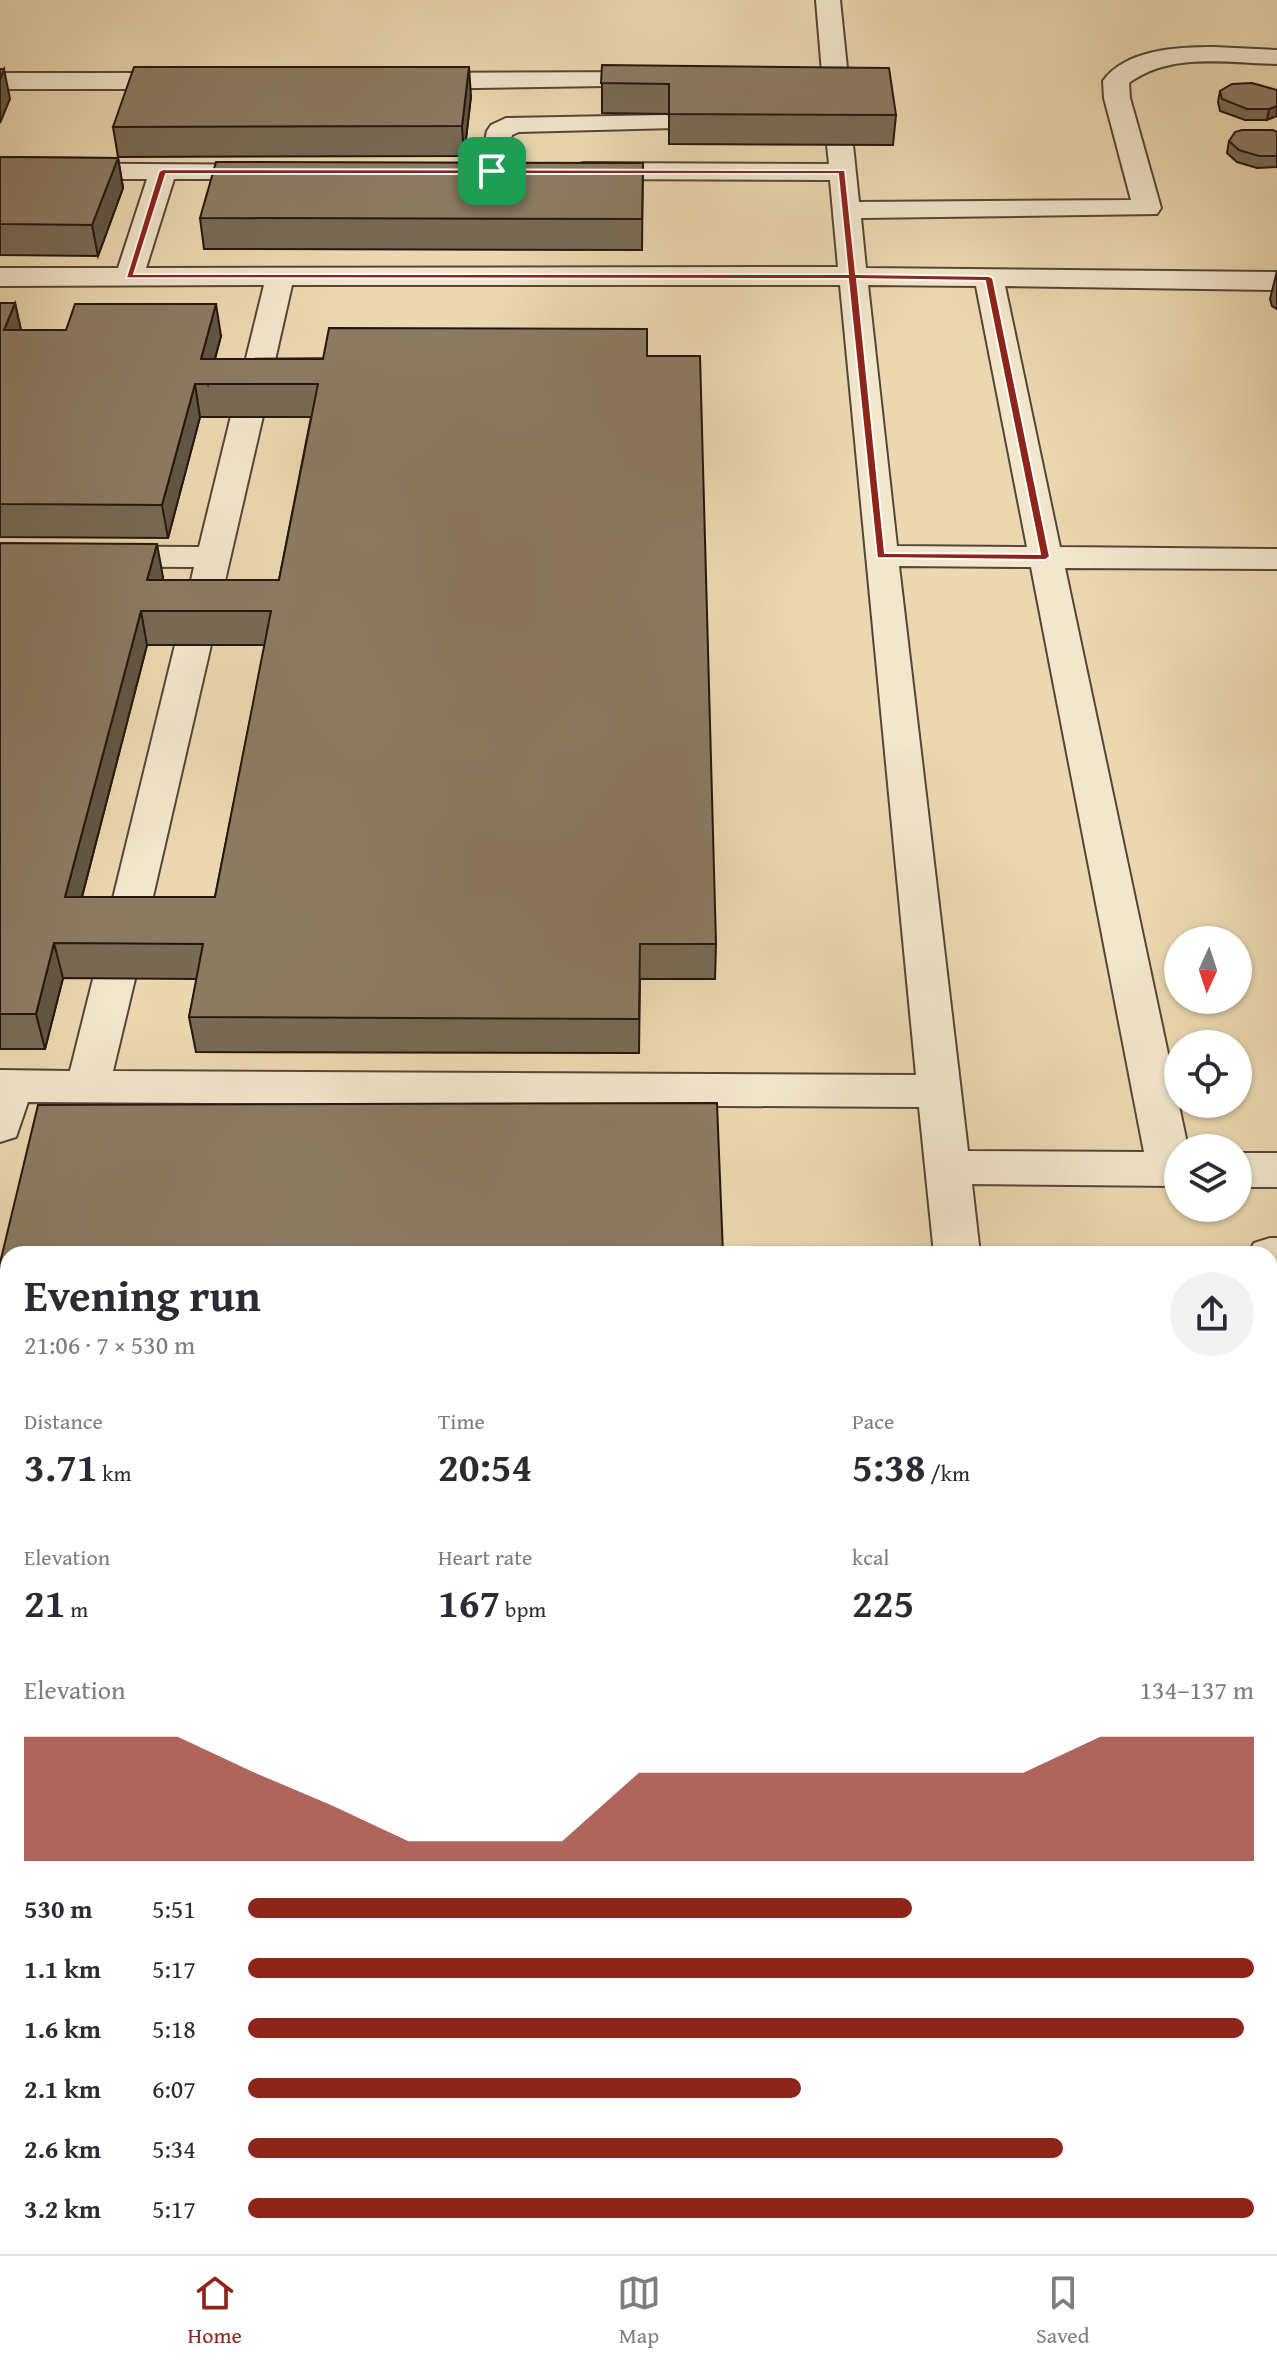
<!DOCTYPE html>
<meta charset="utf-8">
<style>
:root{--surface:#fff;--page:#f2f2f3;--text:#2b2b33;--muted:#7c7c81;--line:#e1e1e2;--accent:#8f2418}
body{margin:0;font-family:"Gentium Book Plus",serif;background:var(--page);color:var(--text);height:100vh;display:flex;flex-direction:column;font-size:30px;white-space:nowrap}
*{box-sizing:border-box;margin:0}
p{font-size:26px;color:var(--muted)}
.icon{flex:none;width:44px;height:44px;fill:none;stroke:currentColor;stroke-width:2;stroke-linecap:round;stroke-linejoin:round}
.map{position:relative;flex:1;overflow:hidden}
.drawer{position:absolute;left:0px;top:1246px;width:1278px;height:1008px;display:flex;flex-direction:column;background:var(--surface);border-radius:24px 24px 0 0;box-shadow:0 2px 6px #0004}
.drawer>*{flex:none}
.needle{width:52px;rotate:183deg}
.buttons{position:absolute;left:1164px;top:926px;display:grid;gap:16px}
.buttons a{display:grid;place-items:center;width:88px;height:88px;border-radius:50%;background:var(--surface);box-shadow:0 2px 6px #0004;font-size:40px}
.pin{position:absolute;display:grid;place-items:center;width:68px;height:68px;color:#fff;margin:-34px;border-radius:16px;box-shadow:0 4px 12px #0006}
.round{display:grid;place-items:center;flex:none;width:84px;height:84px;border-radius:42px;background:var(--page)}
.head{display:flex;align-items:center;justify-content:space-between;height:136px;padding:0 24px}
h1{font-size:44px;font-weight:800;line-height:60px}
.figures{display:grid;grid-template-columns:repeat(3,1fr);gap:12px;height:136px;padding:8px 24px}
.figures div{display:grid;align-content:center}
.figures b{font-size:40px;font-weight:800}
.figures small{font-size:22px;font-weight:400}
.figures p{font-size:22px}
.chart{height:224px;padding:16px 24px}
.chart p{display:flex;justify-content:space-between}
.chart svg{width:100%;height:144px;margin-top:8px;fill:var(--accent);opacity:.7}
ul{padding:0 24px;list-style:none;font-size:26px}
li{display:grid;grid-template-columns:128px 96px 1fr;align-items:center;height:60px}
li i{height:20px;border-radius:10px;background:var(--accent)}
.tab-bar{display:flex;justify-content:space-around;align-items:center;height:112px;border-top:2px solid var(--line);background:var(--surface);font-size:22px;color:var(--muted)}
.tab-bar a{display:grid;justify-items:center;gap:4px}
.tab-bar .on{color:var(--accent)}
.map>svg:first-child{display:block}
</style>
<div class="map">
<svg width="1277" height="2254" viewBox="0 0 1277 2254">
<rect width="100%" height="100%" fill="#ebd8b0"/>
<filter id="stains"><feTurbulence type="fractalNoise" baseFrequency=".0025" numOctaves="4"/><feColorMatrix values="0 0 0 0 .2 0 0 0 0 .09 0 0 0 0 .02 0 0 0 .5 -.17"/></filter>
<radialGradient id="worn" r=".72"><stop offset=".6" stop-color="#630" stop-opacity="0"/><stop offset="1" stop-color="#630" stop-opacity=".3"/></radialGradient>
<g fill="none" stroke-linecap="round" stroke-linejoin="round">
<g stroke="#574637" stroke-width="4">
<g id="minor">
<polygon points="816,0 840,0 850,97 846,102 828,102 824,97"/>
<path d="M1214,47L1277,50V64C1227,63 1171,52 1129,83L1130,98L1161,208L1157,214L861,218L866,268L1277,272V290L1005,286L1060,547L1277,549V569L1065,568L1188,1148H1178V1186L972,1184L980,1254H934L919,1107L28,1102L16,1137L0,1142V1070L70,1071L93,979L99,969L114,965L129,969L135,979L113,1071L916,1075L840,285H292L268,391L264,398L253,400L242,398L238,391L264,285L0,286V268H118L147,179H0V163L281,165L285,171L281,177L272,179H174L146,268L838,267L830,180L584,179L575,177L571,171L575,165L584,163L829,164L827,145L831,139H849L853,145L859,202L1131,200L1104,98L1103,81C1126,49 1178,47 1214,47ZM868,285L976,286L1027,547L897,546ZM899,566L1031,567L1144,1152L968,1151Z"/>
<polygon points="661,72 670,75 674,80 670,85 410,89 401,86 397,81 401,76 410,73"/>
<polygon points="0,73 189,73 198,76 202,81 198,86 189,89 0,89"/>
<polygon points="666,115 675,118 679,123 675,128 519,132 512,135 501,177 483,177 479,171 487,131 491,125 506,118"/>
<polygon points="247,407 258,409 263,416 224,585 219,592 207,595 195,592 190,585 194,567 0,566 0,546 199,547 231,416 236,409"/>
<polygon points="193,634 205,638 211,645 145,931 139,941 125,945 111,941 105,931 175,645 181,638"/>
<rect x="1238" y="1153" width="39" height="34"/>
<polygon points="1270,1238 1277,1238 1277,1274 1270,1274 1270,1254 1248,1254 1254,1243"/>
<rect x="1028" y="2246" width="64" height="8"/>
</g>
</g>
<use href="#minor" fill="#f2e6cc" fill-rule="evenodd"/>
</g>
<g fill="#786a55" stroke="#26160f" stroke-width="2" fill-rule="evenodd">
<polygon points="602,65 896,115 893,145 669,144 669,114 602,113"/>
<polygon points="1277,90 1267,120 1245,120 1220,111 1218,102 1220,91"/>
<polygon points="471,96 464,156 118,157 113,127"/>
<polygon points="1277,132 1277,167 1257,168 1237,162 1227,153 1229,141"/>
<polygon points="0,157 118,158 123,188 98,256 0,255"/>
<polygon points="643,163 642,250 204,249 200,218"/>
<polygon points="1277,271 1277,309 1272,306 1270,299"/>
<path d="M0,303H15L21,330L221,336L215,359L647,356L716,944L715,979H640L639,1053L196,1052L189,1017L197,979L63,978L45,1049H0V543L163,577L162,580H279L311,417H200L168,538L0,537ZM147,645H265L215,897H82Z"/>
</g>
<g fill="#625645" stroke="#26160f" stroke-width="2">
<polygon points="469,67 471,96 464,156 462,126"/>
<polygon points="4,69 10,99 0,123 0,79"/>
<polygon points="1277,106 1277,116 1267,120 1269,109"/>
<polygon points="118,158 123,188 98,256 92,225"/>
<polygon points="15,303 22,335 4,330"/>
<polygon points="216,304 221,336 208,384 201,359"/>
<polygon points="195,384 200,417 168,538 162,505"/>
<polygon points="157,544 163,577 154,611 147,580"/>
<polygon points="141,611 147,645 73,931 65,897"/>
<polygon points="54,943 63,978 45,1049 36,1014"/>
</g>
<g fill="#8c7b63" stroke="#26160f" stroke-width="2" fill-rule="evenodd">
<polygon points="602,65 889,68 896,115 669,114 669,84 601,83"/>
<polygon points="134,67 469,67 462,126 113,127"/>
<polygon points="0,69 4,69 0,79"/>
<polygon points="1252,83 1277,90 1277,106 1269,109 1247,109 1222,99 1220,91 1232,84"/>
<polygon points="1242,130 1273,130 1277,132 1277,156 1259,156 1239,150 1229,141 1235,132"/>
<polygon points="0,157 118,158 92,225 0,224"/>
<polygon points="216,162 643,163 642,219 200,218"/>
<path d="M0,303H15L4,330H66L75,304H216L201,359H323L329,328L647,329V356H700L716,944H640L639,1019L189,1017L203,944L54,943L36,1014H0V543L157,544L147,580H279L318,384H195L162,505L0,504ZM141,611H271L215,897H65Z"/>
<polygon points="717,1103 723,1254 8,1254 8,2246 662,2246 662,2254 0,2254 0,1263 38,1105"/>
</g>
<path fill="#8f2418" stroke="#fff" stroke-width="2" fill-rule="evenodd" d="M163,169L845,170L856,274L989,276L993,278L1050,557L1045,560L877,558L848,279L126,278L159,171ZM166,174H838L848,274H134ZM857,279L985,281L1040,554L885,553Z"/>
<rect width="100%" height="100%" filter="url(#stains)"/>
<rect width="100%" height="100%" fill="url(#worn)"/>
</svg>
<div class="buttons">
<a><svg class="needle" viewBox="-14 -14 28 28"><path d="M0-13l5 13h-10z" fill="#e53935"/><path d="M0 13l5-13h-10z" fill="#7c7c81"/></svg></a>
<a><svg class="icon" aria-label="locate" viewBox="0 0 24 24"><circle cx="12" cy="12" r="6"/><path d="M12 2v4M12 18v4M2 12h4M18 12h4"/></svg></a>
<a><svg class="icon" aria-label="layers" viewBox="0 0 24 24"><path d="M12 4l9 5-9 5-9-5zM3 14l9 5 9-5"/></svg></a>
</div>
<div class="pin" style="left:492px;top:171px;background:#1e9e55"><svg class="icon" aria-label="arrive" viewBox="0 0 24 24"><path d="M6 21V4h12l-3 4 3 4H6"/></svg></div>
<section class="drawer">
<div class="head"><div><h1>Evening run</h1><p>21:06 · 7 × 530 m</p></div><a class="round"><svg class="icon" aria-label="share" viewBox="0 0 24 24"><path d="M12 15V3M7 8l5-5 5 5M5 13v7h14v-7"/></svg></a></div>
<div class="figures">
<div><p>Distance</p><b>3.71<small> km</small></b></div>
<div><p>Time</p><b>20:54</b></div>
<div><p>Pace</p><b>5:38<small> /km</small></b></div>
</div>
<div class="figures">
<div><p>Elevation</p><b>21<small> m</small></b></div>
<div><p>Heart rate</p><b>167<small> bpm</small></b></div>
<div><p>kcal</p><b>225</b></div>
</div>
<div class="chart"><p><span>Elevation</span>134–137 m</p>
<svg viewBox="0 0 160 44" preserveAspectRatio="none"><path d="M0 44V6L10 6L20 6L30 17L40 27L50 38L60 38L70 38L80 17L90 17L100 17L110 17L120 17L130 17L140 6L150 6L160 6V44z"/></svg>
</div>
<ul>
<li><b>530 m</b>5:51<i style="width:66%"></i></li>
<li><b>1.1 km</b>5:17<i style="width:100%"></i></li>
<li><b>1.6 km</b>5:18<i style="width:99%"></i></li>
<li><b>2.1 km</b>6:07<i style="width:55%"></i></li>
<li><b>2.6 km</b>5:34<i style="width:81%"></i></li>
<li><b>3.2 km</b>5:17<i style="width:100%"></i></li>
</ul>
</section>
</div>
<nav class="tab-bar">
<a class="on"><svg class="icon" aria-label="home" viewBox="0 0 24 24"><path d="M3 11l9-7 9 7M6 9v11h12V9"/></svg>Home</a>
<a><svg class="icon" aria-label="map" viewBox="0 0 24 24"><path d="M3 6l6-2 6 2 6-2v14l-6 2-6-2-6 2zM9 4v14M15 6v14"/></svg>Map</a>
<a><svg class="icon" aria-label="saved" viewBox="0 0 24 24"><path d="M7 4h10v16l-5-4-5 4z"/></svg>Saved</a>
</nav>
